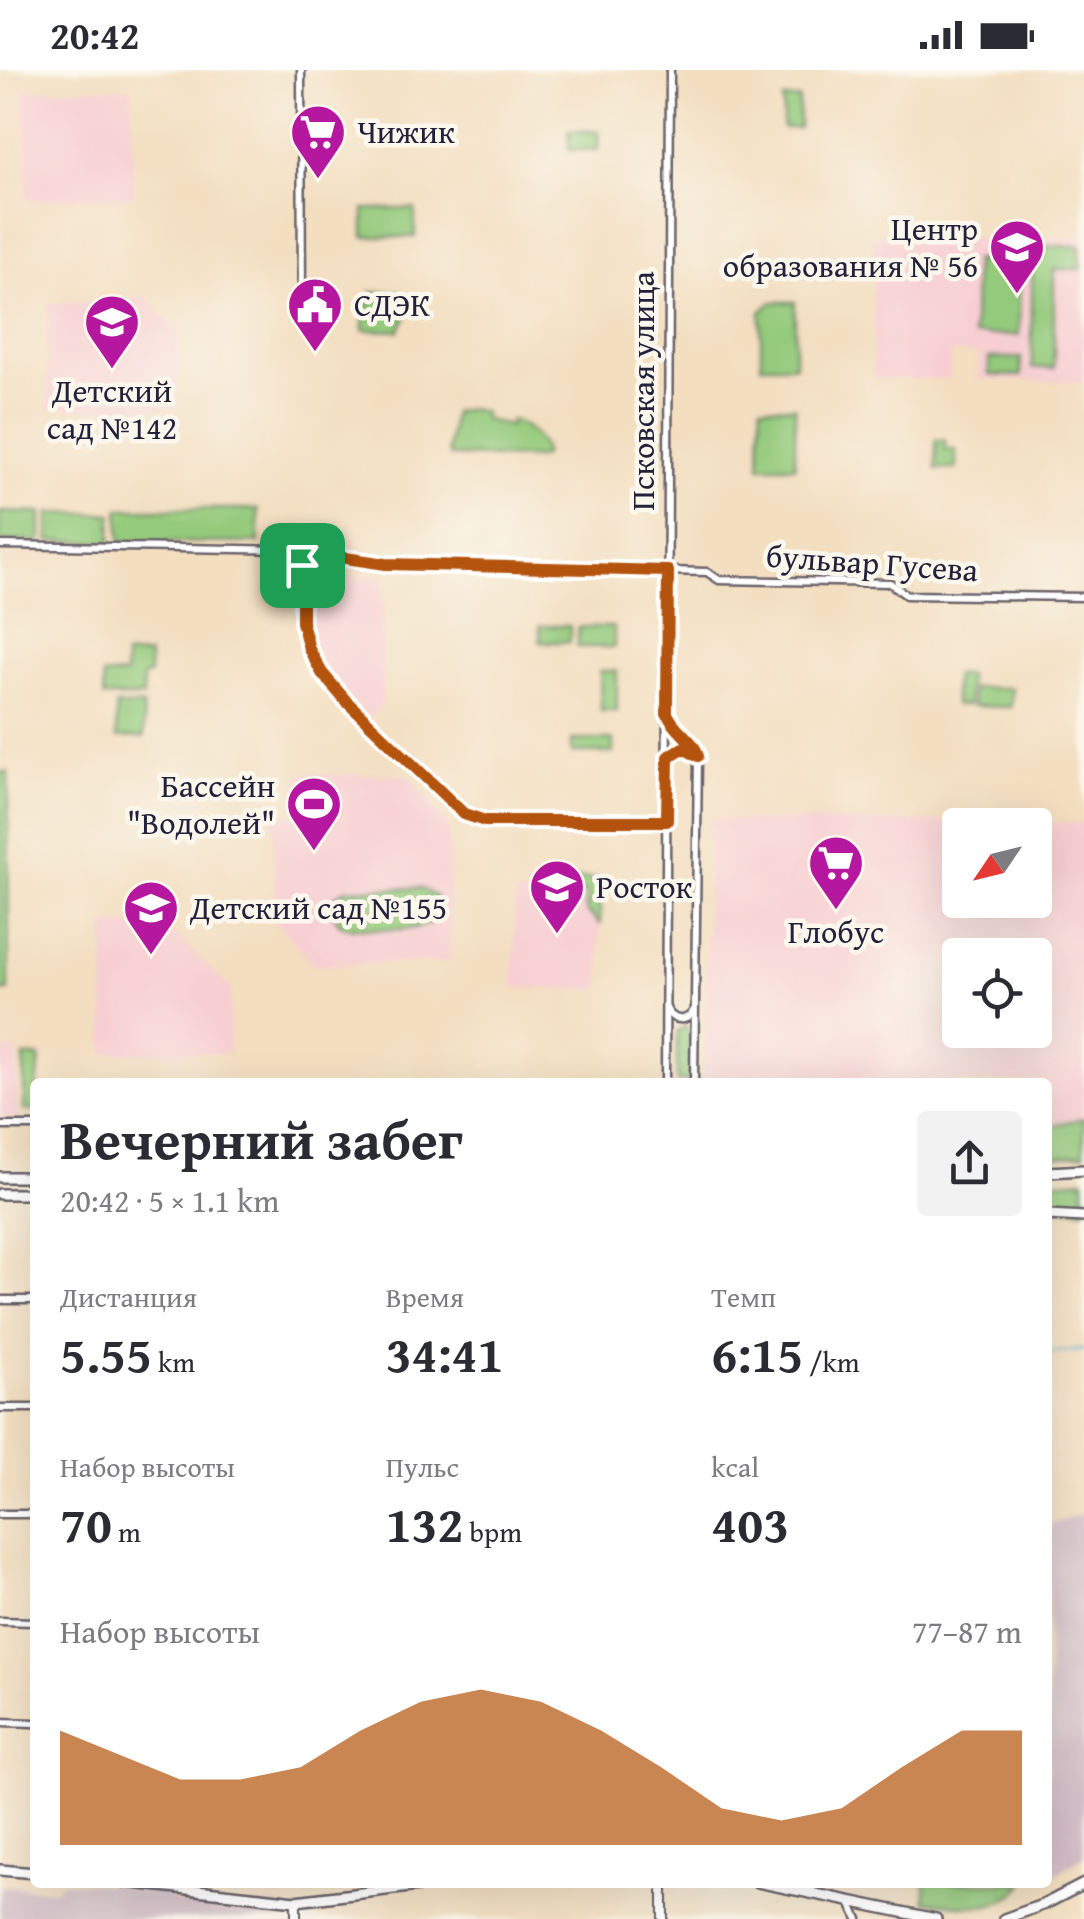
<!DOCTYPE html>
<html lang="ru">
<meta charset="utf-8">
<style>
:root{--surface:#fff;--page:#f2f2f3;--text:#2b2b33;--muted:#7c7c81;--accent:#b45309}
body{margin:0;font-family:"Gentium Book Plus",serif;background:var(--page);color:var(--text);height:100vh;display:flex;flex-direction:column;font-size:38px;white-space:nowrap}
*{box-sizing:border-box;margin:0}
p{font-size:32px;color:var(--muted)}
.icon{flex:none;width:55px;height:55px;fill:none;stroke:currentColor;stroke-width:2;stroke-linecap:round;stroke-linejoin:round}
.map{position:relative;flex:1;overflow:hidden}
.side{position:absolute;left:30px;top:1008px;width:1022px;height:810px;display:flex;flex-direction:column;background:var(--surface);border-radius:10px;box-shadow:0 10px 40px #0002}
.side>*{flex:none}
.needle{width:65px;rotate:235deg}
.fabs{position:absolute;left:942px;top:738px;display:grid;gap:20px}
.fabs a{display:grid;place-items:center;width:110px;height:110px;border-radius:10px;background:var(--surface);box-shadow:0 10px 40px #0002;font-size:50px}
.pin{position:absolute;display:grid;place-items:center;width:85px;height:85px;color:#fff;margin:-42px;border-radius:20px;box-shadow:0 5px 15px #0006}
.round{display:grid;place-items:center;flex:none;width:105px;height:105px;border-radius:10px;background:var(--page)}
.head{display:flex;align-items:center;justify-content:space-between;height:170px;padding:0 30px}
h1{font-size:55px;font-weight:700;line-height:75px}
.stats{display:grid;grid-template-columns:repeat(3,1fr);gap:15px;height:170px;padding:10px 30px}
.stats div{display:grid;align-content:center}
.stats b{font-size:50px;font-weight:700}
.stats small{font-size:28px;font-weight:400}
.stats p{font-size:28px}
.chart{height:280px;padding:20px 30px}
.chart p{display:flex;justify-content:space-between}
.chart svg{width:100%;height:180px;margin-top:10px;fill:var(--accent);opacity:.7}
.status{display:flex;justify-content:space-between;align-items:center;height:70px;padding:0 50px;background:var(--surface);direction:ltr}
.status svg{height:28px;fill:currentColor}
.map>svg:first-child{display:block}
</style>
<div class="status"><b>20:42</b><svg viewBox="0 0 49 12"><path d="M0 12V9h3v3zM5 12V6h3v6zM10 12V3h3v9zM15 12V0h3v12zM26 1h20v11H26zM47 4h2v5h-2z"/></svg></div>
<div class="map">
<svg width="1084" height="1849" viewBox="0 0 1084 1849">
<rect width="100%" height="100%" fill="#fbf7ec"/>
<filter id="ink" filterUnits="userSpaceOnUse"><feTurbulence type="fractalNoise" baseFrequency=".01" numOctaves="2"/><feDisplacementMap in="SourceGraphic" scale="20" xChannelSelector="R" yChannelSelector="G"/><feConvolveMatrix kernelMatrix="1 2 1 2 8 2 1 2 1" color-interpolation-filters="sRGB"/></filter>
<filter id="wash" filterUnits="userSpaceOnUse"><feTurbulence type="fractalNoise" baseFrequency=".0048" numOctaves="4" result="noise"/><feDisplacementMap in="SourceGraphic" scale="40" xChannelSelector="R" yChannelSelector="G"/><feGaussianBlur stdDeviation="2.25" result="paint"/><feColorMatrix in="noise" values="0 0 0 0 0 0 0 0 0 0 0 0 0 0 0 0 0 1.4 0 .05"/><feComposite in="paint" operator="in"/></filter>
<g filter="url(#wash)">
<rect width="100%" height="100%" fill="#f3dec0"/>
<g fill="#f7cfd2" fill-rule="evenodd">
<polygon points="131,17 134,127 27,130 24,20"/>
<polygon points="873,167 1084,168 1084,312 978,310 979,284 951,283 950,309 873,309"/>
<polygon points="146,227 178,263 176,338 47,339 48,234"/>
<polygon points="383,508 382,635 369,648 337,617 321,595 304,542 304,509"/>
<polygon points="299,704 407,705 448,757 450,892 314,895 275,851 273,745 298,744"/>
<path d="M709,750L1084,753V1055H1048V1012H703ZM960,755H1035V830H960ZM960,885H1035V960H960Z"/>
<polygon points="586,823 586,841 600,854 600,920 513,918 515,824"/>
<polygon points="164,854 231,919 229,983 104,983 105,855"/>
<rect x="0" y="980" width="17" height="69"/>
</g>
<g fill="#d2bdc6">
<polygon points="1084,1443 1084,1786 1048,1809 1048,1456"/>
<polygon points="62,1812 150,1816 169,1820 175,1832 283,1836 283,1849 0,1849 0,1816 54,1820"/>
</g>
<g fill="#94ca7c" stroke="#5b765c" stroke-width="2.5">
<rect x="783" y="29" width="16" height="29"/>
<rect x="569" y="61" width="29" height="19"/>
<rect x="364" y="139" width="51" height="28"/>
<polygon points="1032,176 1080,176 1080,199 1054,199 1054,298 1032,298"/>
<polygon points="974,190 1020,191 1019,265 973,265"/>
<polygon points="371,222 401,222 395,237 406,248 399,261 364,260 364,234 371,234"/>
<polygon points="772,232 795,232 795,295 761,295 761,242"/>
<polygon points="989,288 1021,288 1021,306 989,305"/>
<polygon points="761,336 795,337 795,396 760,396"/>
<path d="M469,339L483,342V349L509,356L511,350C525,354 543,369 544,384L540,388L450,386L448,380L453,342Z"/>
<polygon points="936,370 945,370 945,380 956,380 956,399 936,399"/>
<polygon points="119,439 258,439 259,473 120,472"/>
<polygon points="0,442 41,443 41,472 0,471"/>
<polygon points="49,443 112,444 111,472 49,471"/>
<rect x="540" y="556" width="30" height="16"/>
<rect x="578" y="557" width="36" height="20"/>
<polygon points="149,585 149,605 143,606 143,627 104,627 103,606 125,605 125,586"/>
<polygon points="600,601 617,601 617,641 601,641"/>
<rect x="954" y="605" width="14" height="30"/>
<polygon points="972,618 1012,618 1011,637 972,636"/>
<polygon points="116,636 143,636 144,667 117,668"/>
<rect x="572" y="670" width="41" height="13"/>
<polygon points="0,702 8,702 9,921 0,921"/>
<polygon points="562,809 600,809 600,854 586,841 586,823 562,823"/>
<path d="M346,819L420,818L436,827C453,871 371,858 346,857L338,852L332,840L335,827Z"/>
<polygon points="685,956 690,960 689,1012 677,1012 677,963"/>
<polygon points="24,987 40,987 35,1040 24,1040"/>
<polygon points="1084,1048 1084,1084 1048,1087 1048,1056"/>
<polygon points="1084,1109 1084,1139 1048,1137 1048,1112"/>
<path d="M925,1813V1812L1024,1813C1001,1846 961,1835 926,1831Z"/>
</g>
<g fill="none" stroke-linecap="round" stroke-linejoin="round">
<polyline stroke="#54b0d2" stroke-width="2.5" points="1048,1283 1084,1279"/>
</g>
</g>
<g filter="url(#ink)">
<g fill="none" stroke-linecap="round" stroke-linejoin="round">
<g stroke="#6b646a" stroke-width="11">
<g id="minor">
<polyline points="301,0 302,233"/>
<polyline points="0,475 291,480 385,494 707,502 719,510 890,513 906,525 1084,527"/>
<path d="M297,482C308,498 299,524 301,542C302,555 305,568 310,580C329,629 421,703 462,743L485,751H667"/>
<path d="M668,646C676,662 694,669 698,686L694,1012"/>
<polyline points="667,689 681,678 690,679 698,684"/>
<path d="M666,938C672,952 687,953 694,940"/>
<polyline points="665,1012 670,0"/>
<polyline points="0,1056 35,1056"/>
<polyline points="0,1230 35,1230"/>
<polyline points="0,1338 35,1338"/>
<polyline points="0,1444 35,1444"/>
<polyline points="0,1551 35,1552"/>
<polyline points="0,1652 35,1653"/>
<polyline points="812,1812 812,1823"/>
<polyline points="850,1832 858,1849"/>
</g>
</g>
<g stroke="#6b646a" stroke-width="12">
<g id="tertiary">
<polyline points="663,1812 663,1849"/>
<polyline points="296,1831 296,1849"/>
</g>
</g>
<g stroke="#6b646a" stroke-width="14">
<g id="secondary">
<polyline points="0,1800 35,1803"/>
<polyline points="124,1812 296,1831 451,1812"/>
<polyline points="757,1812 936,1849"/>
<polyline points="1004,1849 1045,1834 1084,1814"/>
</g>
</g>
<g stroke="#6b646a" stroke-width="14">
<g id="primary">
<polyline points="1048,1102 1084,1100"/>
<polyline points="0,1107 35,1107"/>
<polyline points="0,1124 35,1124"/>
<polyline points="1048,1145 1084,1147"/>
</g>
</g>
<use href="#minor" stroke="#fff" stroke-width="6"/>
<use href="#tertiary" stroke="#fff" stroke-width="8"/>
<use href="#secondary" stroke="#fff" stroke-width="9"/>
<use href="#primary" stroke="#fff" stroke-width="9"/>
</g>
</g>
<g fill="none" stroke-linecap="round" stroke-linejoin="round" filter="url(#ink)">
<g stroke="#fff" stroke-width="20">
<path id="route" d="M291,480L386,494L668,501L667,643C675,662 694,669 698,686L683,678L668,687L667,751H485L464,744L346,631L322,603L309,579L302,552V492L298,483Z"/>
</g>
<use href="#route" stroke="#b45309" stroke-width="12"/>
</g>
<defs>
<g id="supermarket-pin" transform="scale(2.875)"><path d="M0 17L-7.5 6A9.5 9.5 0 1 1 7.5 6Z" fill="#b5179e" stroke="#fbf7ec"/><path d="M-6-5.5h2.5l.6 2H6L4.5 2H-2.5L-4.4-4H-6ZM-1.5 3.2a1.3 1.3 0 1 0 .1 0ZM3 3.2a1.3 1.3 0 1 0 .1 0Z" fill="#fff"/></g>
<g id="school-pin" transform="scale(2.875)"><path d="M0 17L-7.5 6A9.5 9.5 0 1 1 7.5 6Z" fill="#b5179e" stroke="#fbf7ec"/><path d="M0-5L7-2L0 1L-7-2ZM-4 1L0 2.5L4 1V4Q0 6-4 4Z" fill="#fff"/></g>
<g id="civic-pin" transform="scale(2.875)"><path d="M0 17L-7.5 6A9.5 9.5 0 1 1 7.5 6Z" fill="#b5179e" stroke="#fbf7ec"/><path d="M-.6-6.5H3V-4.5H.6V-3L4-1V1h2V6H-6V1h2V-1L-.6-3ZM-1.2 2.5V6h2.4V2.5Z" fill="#fff"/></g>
<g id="stadium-pin" transform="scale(2.875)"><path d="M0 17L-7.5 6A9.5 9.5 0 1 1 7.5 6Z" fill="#b5179e" stroke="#fbf7ec"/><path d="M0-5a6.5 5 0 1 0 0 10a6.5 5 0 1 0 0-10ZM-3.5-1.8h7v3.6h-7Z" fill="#fff"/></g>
</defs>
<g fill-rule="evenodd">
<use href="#supermarket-pin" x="318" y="62"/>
<use href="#school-pin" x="1017" y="177"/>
<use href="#civic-pin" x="315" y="235"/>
<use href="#school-pin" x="112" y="252"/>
<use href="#stadium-pin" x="314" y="734"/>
<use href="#supermarket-pin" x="836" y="793"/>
<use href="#school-pin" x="557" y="817"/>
<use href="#school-pin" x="151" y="838"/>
</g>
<g text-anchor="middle" stroke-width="9" stroke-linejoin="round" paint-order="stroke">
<g font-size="32" fill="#22223b" stroke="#fbf7ec" text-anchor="start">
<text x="357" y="73">Чижик</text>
<text x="978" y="170" text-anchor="end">Центр<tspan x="978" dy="37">образования № 56</tspan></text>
<text x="354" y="246">СДЭК</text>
<text x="112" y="332" text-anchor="middle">Детский<tspan x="112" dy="37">сад №142</tspan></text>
<text x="275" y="727" text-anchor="end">Бассейн<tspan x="275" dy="37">"Водолей"</tspan></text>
<text x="596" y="828">Росток</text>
<text x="190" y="849">Детский сад №155</text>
<text x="836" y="873" text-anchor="middle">Глобус</text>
</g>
<g font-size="32" fill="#22223b" stroke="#fbf7ec">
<text transform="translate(643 321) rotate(-90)" y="11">Псковская улица</text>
<text transform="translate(872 493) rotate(4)" y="11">бульвар Гусева</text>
</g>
</g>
</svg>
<div class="fabs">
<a><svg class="needle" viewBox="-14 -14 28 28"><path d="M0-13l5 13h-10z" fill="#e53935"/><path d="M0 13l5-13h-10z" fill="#7c7c81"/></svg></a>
<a><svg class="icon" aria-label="locate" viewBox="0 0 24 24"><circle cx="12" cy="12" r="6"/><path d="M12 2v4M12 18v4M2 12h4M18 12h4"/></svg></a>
</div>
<div class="pin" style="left:302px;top:495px;background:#1e9e55"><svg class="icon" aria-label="arrive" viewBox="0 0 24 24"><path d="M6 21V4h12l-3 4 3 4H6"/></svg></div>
<section class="side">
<div class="head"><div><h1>Вечерний забег</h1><p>20:42 · 5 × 1.1 km</p></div><a class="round"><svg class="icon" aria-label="share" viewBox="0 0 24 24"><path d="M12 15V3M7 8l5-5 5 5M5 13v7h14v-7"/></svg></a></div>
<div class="stats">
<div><p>Дистанция</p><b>5.55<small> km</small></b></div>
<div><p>Время</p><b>34:41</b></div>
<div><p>Темп</p><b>6:15<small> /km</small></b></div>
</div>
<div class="stats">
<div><p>Набор высоты</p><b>70<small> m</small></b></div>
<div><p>Пульс</p><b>132<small> bpm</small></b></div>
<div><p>kcal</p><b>403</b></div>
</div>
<div class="chart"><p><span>Набор высоты</span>77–87 m</p>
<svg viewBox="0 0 160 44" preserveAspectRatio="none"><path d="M0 44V16L10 22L20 28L30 28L40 25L50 16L60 9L70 6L80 9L90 16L100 25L110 35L120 38L130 35L140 25L150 16L160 16V44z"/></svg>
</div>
</section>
</div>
